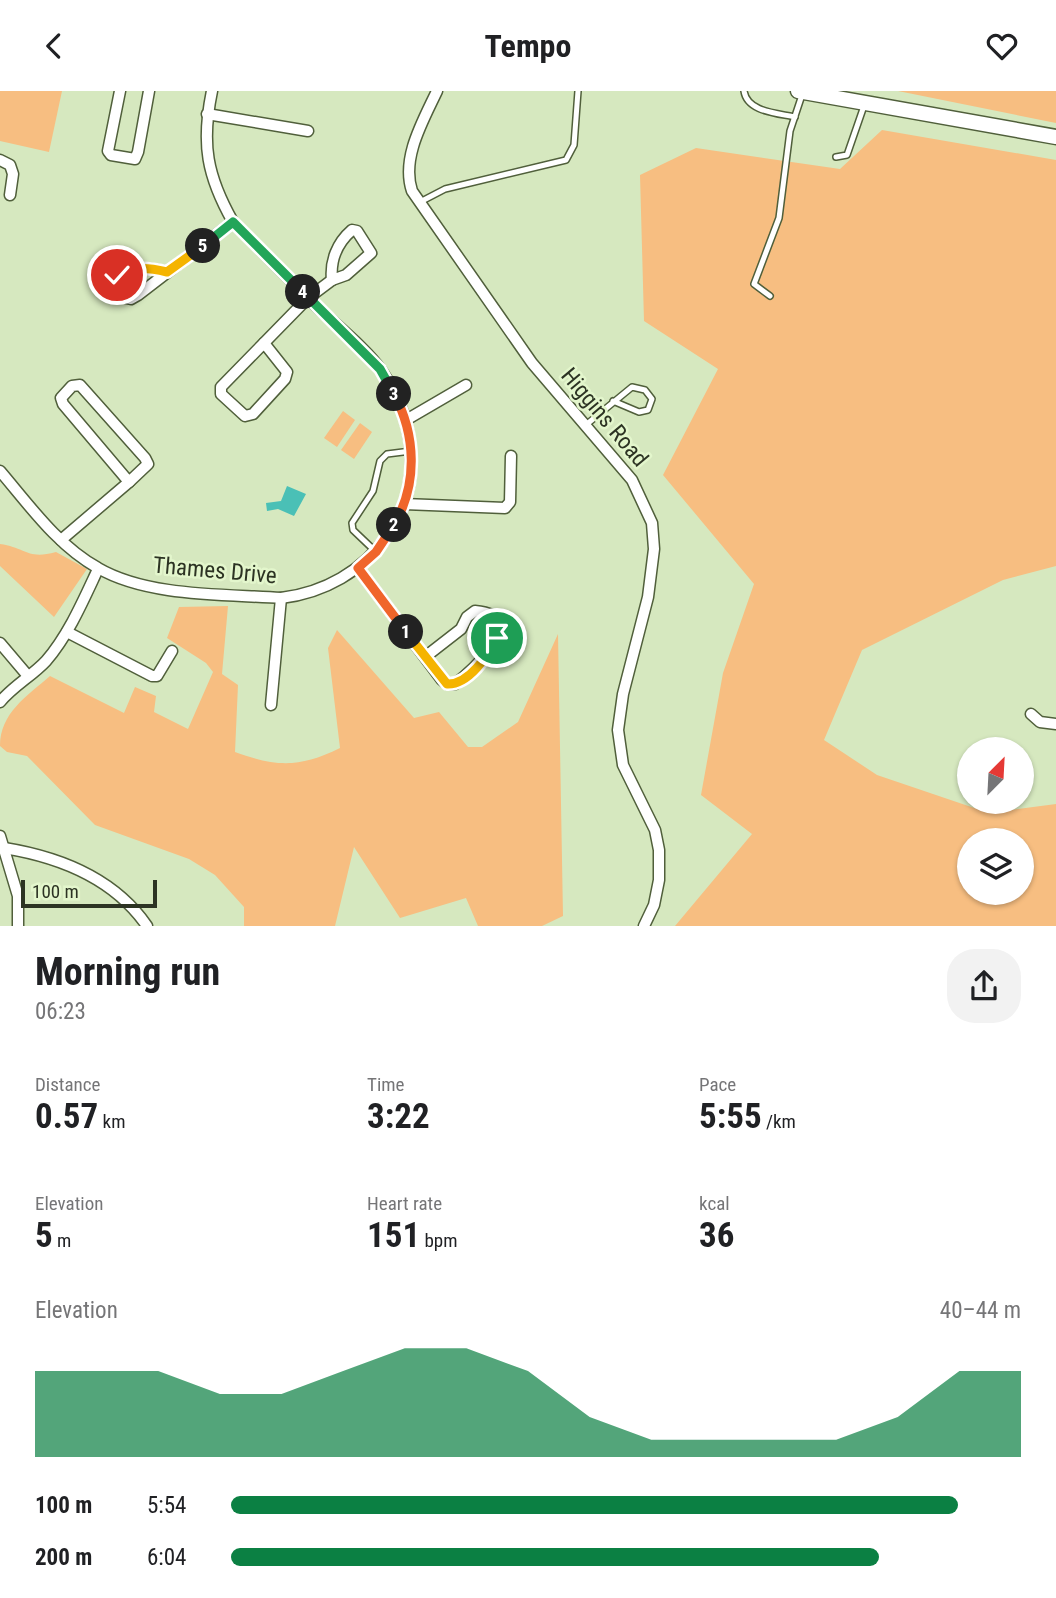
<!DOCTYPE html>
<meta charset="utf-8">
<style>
:root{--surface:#fff;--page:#f2f2f2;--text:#202124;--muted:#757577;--accent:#0b8043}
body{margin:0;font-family:"Roboto Condensed",sans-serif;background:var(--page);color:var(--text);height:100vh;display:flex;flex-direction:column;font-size:26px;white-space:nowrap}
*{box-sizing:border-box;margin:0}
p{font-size:23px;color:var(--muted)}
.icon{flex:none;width:38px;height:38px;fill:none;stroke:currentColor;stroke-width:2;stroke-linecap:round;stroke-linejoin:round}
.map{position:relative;height:835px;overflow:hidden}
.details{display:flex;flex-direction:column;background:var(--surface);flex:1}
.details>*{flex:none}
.needle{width:46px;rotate:24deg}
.controls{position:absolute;left:957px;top:646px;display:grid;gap:14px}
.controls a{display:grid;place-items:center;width:77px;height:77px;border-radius:50%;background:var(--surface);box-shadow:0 2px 5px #0004;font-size:35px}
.scale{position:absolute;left:21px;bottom:18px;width:136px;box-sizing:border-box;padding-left:7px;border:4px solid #2c3323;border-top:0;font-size:19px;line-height:24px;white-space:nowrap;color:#2c3323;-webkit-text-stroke:5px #e3f6cc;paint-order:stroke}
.pin{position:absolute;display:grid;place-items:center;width:60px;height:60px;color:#fff;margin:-30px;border:4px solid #fff;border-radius:50%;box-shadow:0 2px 7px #0007}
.km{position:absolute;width:35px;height:35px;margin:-18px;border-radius:50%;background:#222;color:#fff;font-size:19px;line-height:35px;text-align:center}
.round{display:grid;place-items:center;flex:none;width:74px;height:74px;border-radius:28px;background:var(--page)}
.summary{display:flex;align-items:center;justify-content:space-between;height:119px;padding:0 35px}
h1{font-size:38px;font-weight:700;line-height:52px}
.figures{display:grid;grid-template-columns:repeat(3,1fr);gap:10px;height:119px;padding:7px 35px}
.figures div{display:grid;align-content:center}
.figures b{font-size:35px;font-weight:700}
.figures small{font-size:19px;font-weight:400}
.figures p{font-size:19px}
.chart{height:196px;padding:14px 35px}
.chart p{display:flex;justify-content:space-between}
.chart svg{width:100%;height:126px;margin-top:7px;fill:var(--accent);opacity:.7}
ul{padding:0 35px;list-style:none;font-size:23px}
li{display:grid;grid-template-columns:112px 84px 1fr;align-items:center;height:52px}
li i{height:18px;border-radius:9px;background:var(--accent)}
header{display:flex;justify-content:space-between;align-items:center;height:91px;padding:0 35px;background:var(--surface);font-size:32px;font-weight:700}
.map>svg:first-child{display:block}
</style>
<header><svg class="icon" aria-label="back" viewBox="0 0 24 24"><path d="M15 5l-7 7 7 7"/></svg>Tempo<svg class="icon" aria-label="heart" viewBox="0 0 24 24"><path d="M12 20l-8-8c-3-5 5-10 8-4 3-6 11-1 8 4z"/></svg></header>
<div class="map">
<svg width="1056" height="835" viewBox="0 0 1056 835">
<rect width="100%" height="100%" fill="#d6e8bf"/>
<g fill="#f7be81" fill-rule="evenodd">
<polygon points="0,0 62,0 49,61 0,50"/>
<polygon points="898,0 1056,0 1056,32"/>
<path d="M882,39L1056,69V475L1003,489L862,559L824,649L877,684L989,722L1056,713V835H675L752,743L701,704L723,582L754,493L663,384L718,278L644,230L640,84L696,57L840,78ZM970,749H1022V802H970Z"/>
<polygon points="343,320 355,329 337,356 324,347"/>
<polygon points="360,332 372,341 354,368 341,359"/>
<path d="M0,453C27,457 27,469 56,461L87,478L54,526L0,475Z"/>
<path d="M228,515L222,583L238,594L235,661C277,676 299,677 340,657L328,557L337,539L414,627L439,621L468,656H482L518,631L558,543L563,825L542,835H478L466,807L400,827L354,756L335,835H244V816L215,784L189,768L95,734L27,665L7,661L0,655C0,622 27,605 50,585L124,622L135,596L156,605L154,621L188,638L213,581L206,572L167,547L179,516Z"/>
</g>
<polygon fill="#4ac0b6" points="287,395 306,403 294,425 278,418 267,420 266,412 281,410"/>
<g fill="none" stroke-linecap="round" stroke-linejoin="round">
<g stroke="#505f3b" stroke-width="8">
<g id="lane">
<path d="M744,0C747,21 777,22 795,26"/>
<polyline points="836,66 847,64 865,12"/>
<polyline points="420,111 445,98 566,69 574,54 578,0"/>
<polyline points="770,205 754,193 779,127 790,40 802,4"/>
<polyline points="587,333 632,296 645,299 652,308 648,319 639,321 613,310"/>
<polyline points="374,459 353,439 352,432 373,400 380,370 387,363 411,360"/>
</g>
</g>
<g stroke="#505f3b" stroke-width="13">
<g id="street">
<polyline points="120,0 108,60 111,64 135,68 138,61 149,0"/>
<path d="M437,0C423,30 401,67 412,100L532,272L632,389L652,432L654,458L648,506L623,603L618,639L623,674L655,739L659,759V789L654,814L644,835"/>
<polyline points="207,23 308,40"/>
<polyline points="0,69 10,74 13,83 10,104"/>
<path d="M352,139L357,140L371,162L346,184L332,189C330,170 337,152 352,139Z"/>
<path d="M167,181C149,177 135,175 117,184V199L122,206L131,208L138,204L233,131"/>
<polygon points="264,252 287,281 285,288 253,323 245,325 221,303 221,296"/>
<polyline points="264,252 308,207 332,189"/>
<polygon points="80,294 145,367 148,373 129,391 63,313 61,307 72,295"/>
<polyline points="406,329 466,294"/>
<path d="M0,380C29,414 58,455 98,477C148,506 224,503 281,507C324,502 363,480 388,444C424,393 415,328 381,279C366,257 332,231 312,211C286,185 260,158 233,131C207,85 201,53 212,0"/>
<polyline points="404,413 505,417 510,411 511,365"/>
<polyline points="61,449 129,391"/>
<path d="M358,477L442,589L447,593H455C472,580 534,525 475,520L467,526L461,538L425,566"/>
<polyline points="67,541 152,585 157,585 172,560"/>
<polyline points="0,552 28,585"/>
<path d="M0,611C13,595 32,585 46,570C69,543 83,510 98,478"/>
<polyline points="271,614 281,507"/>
<polyline points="1031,623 1040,631 1056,633"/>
<polyline points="0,745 18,805 18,835"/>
<path d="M4,757C60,766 114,787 147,835"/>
</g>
</g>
<g stroke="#505f3b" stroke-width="17">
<polyline id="secondary" points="798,0 1056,46"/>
</g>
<use href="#lane" stroke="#fff" stroke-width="5"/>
<use href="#street" stroke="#fff" stroke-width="10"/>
<use href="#secondary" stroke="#fff" stroke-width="14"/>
</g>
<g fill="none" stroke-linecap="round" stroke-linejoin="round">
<g stroke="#fff" stroke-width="14">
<path id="split-1" d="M406,541L447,593C469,594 488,564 497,547"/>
</g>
<g stroke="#fff" stroke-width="14">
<polyline id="split-2" points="394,434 376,461 358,477 406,541"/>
</g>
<g stroke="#fff" stroke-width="14">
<path id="split-3" d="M394,303C416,344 418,393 394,434"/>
</g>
<g stroke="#fff" stroke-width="14">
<polyline id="split-4" points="303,201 380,278 394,303"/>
</g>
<g stroke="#fff" stroke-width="14">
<polyline id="split-5" points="203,155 233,131 303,201"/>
</g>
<g stroke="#fff" stroke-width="14">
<path id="split-6" d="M117,184C135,175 149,177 167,181L203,155"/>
</g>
<use href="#split-1" stroke="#f5b400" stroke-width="9"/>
<use href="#split-2" stroke="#f0652b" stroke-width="9"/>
<use href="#split-3" stroke="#f0652b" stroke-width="9"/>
<use href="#split-4" stroke="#22a559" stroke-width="9"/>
<use href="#split-5" stroke="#22a559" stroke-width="9"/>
<use href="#split-6" stroke="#f5b400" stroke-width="9"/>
</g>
<g text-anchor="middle" stroke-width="5" stroke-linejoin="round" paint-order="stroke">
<g font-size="23" fill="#2c3323" stroke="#e3f6cc">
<text transform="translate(605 326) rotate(50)" y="8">Higgins Road</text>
<text transform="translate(215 479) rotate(5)" y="8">Thames Drive</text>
</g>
</g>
</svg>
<div class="controls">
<a><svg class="needle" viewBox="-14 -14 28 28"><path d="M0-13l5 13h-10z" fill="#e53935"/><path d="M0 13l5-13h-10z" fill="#757577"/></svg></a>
<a><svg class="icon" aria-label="layers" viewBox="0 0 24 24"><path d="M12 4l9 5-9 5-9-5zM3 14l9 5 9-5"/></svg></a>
</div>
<div class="scale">100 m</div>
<div class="pin" style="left:497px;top:547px;background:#1e9e55"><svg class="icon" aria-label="arrive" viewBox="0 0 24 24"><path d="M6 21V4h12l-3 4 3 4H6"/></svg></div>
<div class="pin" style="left:117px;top:184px;background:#d93025"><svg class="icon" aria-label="check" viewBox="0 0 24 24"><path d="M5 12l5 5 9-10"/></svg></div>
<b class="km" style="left:406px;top:541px">1</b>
<b class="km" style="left:394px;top:434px">2</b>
<b class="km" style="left:394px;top:303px">3</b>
<b class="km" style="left:303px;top:201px">4</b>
<b class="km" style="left:203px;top:155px">5</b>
</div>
<section class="details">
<div class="summary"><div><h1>Morning run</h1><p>06:23</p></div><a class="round"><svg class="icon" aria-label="share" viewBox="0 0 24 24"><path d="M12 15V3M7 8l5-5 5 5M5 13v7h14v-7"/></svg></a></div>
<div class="figures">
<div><p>Distance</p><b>0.57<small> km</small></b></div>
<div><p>Time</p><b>3:22</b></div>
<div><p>Pace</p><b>5:55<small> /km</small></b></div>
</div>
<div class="figures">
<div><p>Elevation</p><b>5<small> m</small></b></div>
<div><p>Heart rate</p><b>151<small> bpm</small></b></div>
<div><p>kcal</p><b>36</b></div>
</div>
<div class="chart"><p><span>Elevation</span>40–44 m</p>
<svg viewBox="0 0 160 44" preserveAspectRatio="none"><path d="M0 44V14L10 14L20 14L30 22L40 22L50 14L60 6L70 6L80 14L90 30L100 38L110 38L120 38L130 38L140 30L150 14L160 14V44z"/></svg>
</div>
<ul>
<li><b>100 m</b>5:54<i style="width:92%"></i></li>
<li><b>200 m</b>6:04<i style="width:82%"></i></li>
</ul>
</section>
